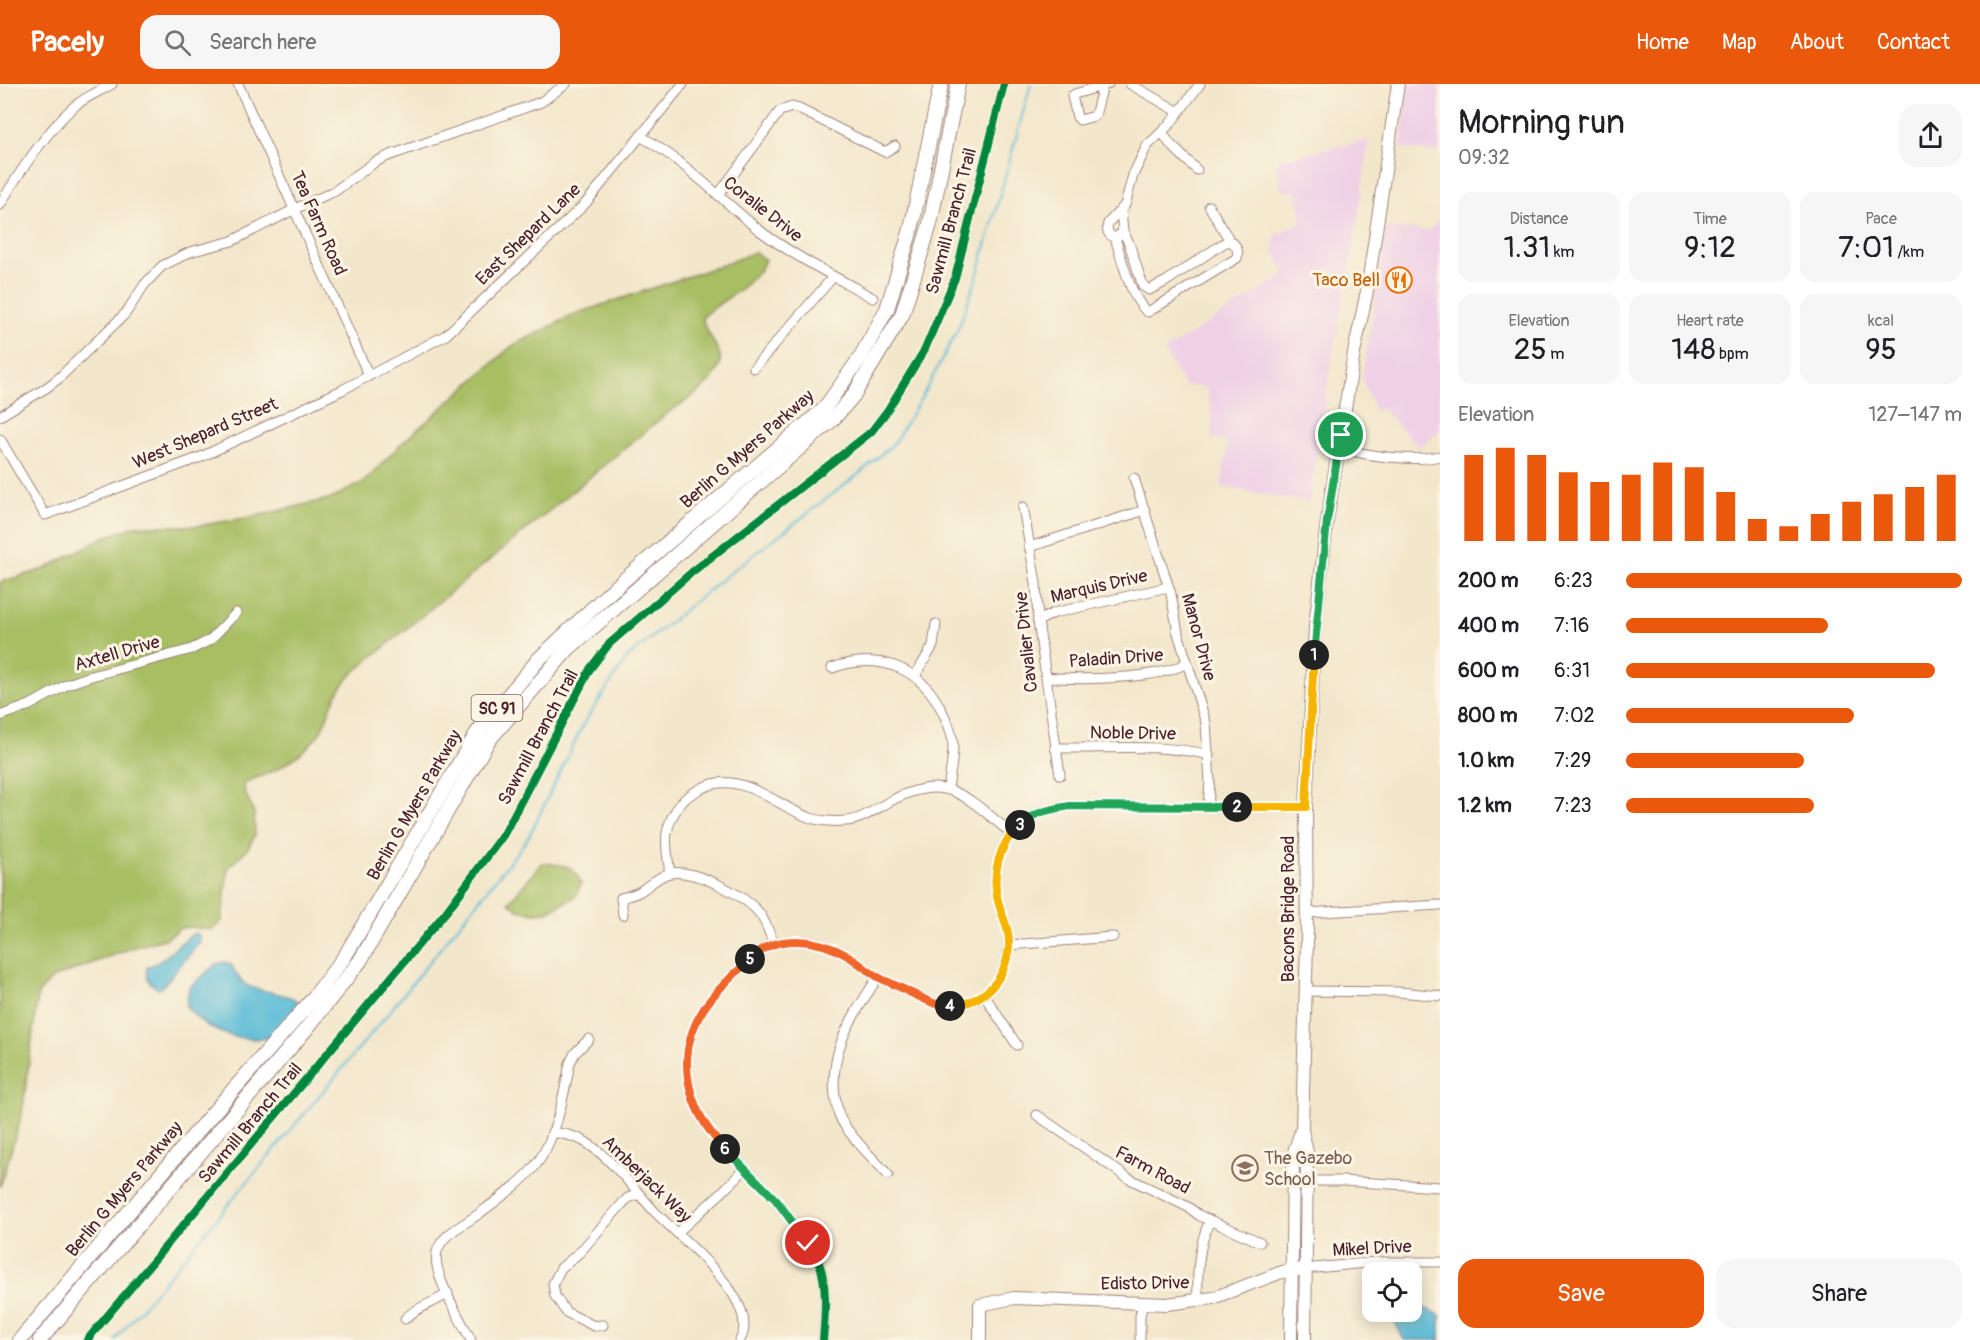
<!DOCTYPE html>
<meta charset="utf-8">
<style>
:root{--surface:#fff;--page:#f6f6f6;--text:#202124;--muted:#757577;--accent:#ea580c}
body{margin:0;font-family:Pangolin,sans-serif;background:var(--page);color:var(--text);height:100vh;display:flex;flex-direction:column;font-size:22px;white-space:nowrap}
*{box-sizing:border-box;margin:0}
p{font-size:20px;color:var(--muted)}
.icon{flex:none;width:33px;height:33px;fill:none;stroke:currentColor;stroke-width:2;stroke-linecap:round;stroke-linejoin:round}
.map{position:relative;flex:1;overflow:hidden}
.details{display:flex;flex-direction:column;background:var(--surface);width:540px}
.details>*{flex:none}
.buttons{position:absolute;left:1362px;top:1178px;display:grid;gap:12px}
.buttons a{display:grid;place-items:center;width:60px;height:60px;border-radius:12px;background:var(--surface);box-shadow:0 3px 15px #0003;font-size:30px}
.pin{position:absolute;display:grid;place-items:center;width:51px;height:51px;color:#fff;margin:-26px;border:3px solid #fff;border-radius:50%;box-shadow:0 2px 6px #0007}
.km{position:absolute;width:30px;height:30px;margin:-15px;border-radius:50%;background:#222;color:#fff;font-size:16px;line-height:30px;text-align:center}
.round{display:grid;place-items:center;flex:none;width:63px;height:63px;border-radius:18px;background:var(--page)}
.overview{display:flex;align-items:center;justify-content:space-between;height:102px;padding:0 18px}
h1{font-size:33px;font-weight:600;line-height:45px}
.figures{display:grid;grid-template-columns:repeat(3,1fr);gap:9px;height:102px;padding:6px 18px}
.figures div{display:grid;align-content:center;border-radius:15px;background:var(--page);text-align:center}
.figures b{font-size:30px;font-weight:600}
.figures small{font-size:16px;font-weight:400}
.figures p{font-size:16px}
.chart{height:168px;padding:12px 18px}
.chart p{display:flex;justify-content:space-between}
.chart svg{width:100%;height:108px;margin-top:6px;stroke:var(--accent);stroke-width:6}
.primary-button{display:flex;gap:12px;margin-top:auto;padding:12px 18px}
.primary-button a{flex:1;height:69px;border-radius:18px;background:var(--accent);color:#fff;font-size:24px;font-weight:600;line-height:69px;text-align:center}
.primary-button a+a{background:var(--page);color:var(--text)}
ul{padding:0 18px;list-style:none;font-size:20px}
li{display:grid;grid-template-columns:96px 72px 1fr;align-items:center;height:45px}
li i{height:15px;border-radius:8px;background:var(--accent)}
header{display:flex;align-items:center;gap:36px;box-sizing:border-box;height:84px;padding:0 30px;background:var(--accent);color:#fff}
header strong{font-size:28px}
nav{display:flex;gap:33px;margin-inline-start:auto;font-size:21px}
.search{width:420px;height:54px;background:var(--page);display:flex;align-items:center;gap:15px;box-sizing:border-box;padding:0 21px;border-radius:18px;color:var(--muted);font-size:22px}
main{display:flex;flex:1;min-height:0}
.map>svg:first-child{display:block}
</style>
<header>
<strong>Pacely</strong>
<div class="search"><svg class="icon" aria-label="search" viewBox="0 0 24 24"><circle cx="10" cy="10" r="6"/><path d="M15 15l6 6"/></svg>Search here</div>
<nav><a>Home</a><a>Map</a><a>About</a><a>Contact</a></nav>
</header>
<main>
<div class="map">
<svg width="1440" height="1256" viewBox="0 0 1440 1256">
<rect width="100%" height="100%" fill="#fcf5e5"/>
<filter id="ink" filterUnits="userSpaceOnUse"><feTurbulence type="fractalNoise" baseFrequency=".0167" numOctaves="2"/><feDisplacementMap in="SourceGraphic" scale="12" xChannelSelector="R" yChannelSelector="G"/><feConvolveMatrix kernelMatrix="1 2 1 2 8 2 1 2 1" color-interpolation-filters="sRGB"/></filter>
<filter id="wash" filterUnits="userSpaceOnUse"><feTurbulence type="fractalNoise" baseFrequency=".008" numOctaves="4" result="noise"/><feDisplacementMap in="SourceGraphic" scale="24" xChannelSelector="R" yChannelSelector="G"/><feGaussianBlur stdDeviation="1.35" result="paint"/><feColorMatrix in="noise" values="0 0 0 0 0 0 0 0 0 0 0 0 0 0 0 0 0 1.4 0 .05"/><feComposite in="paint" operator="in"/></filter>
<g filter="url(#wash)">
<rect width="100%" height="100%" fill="#f3e7cb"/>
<g fill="#efd0e6">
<polygon points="1408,0 1440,0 1440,69 1401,64"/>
<polygon points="1369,56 1354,159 1333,269 1309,418 1221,403 1228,357 1211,354 1213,335 1206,303 1185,302 1164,267 1286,190 1273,166 1275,151 1302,138 1296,108 1281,107 1276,76"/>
<polygon points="1440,134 1440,346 1419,364 1382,324 1375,328 1362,296 1386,143 1429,147"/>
</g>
<g fill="#a7be63" stroke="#786e47" stroke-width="1.5">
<path d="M755,168L765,176C755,202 721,215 702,234C705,247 718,262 720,272C724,296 682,319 665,331L353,589C346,597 338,606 334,616C328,627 326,640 319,650C301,675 273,689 245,698L244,706L254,729L255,751L248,764L228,784L222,837L212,846L191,843L181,844L165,855L132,864L53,894L38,910L22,1030L0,1103V498L45,485L102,454L136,442H197L256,432L333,414L365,397L401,360L512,262L575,230L722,181Z"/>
<path d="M542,779C561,781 574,779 581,800L575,813L547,828L535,829L518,826L509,818Z"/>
</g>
<g fill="#57bad6" stroke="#506c80" stroke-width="1.5">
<path d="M195,849L199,851L200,858L161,904L158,905C149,899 145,894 147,883C167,877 177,859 195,849Z"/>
<path d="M225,878L231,881C235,887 239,896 245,900C263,912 309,905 305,936C272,967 213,958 186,922L189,904L216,880Z"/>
<path d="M1412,1223H1422L1440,1231V1256H1404L1395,1238C1400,1229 1401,1227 1412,1227Z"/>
</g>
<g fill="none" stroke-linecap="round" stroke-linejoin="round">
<polyline stroke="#57bad6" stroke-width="2" points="115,1256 386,932 516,770 529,752 584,639 627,574 722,495 860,389 893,360 922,313 957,247 977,193 1031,0"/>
</g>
</g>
<g filter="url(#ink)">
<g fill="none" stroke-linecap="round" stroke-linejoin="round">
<g stroke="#9e837b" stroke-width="11">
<g id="street">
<polyline points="238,0 369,292"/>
<polyline points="1130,0 1179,28"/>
<polyline points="1103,1 1095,32 1080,36 1077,33 1072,12 1075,10 1108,0"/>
<polyline points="1162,48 1170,60 1197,86"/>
<path d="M640,52C684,76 720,115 759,146C795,173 834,192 873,214"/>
<polyline points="718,111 780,27 792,23 799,25 885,68 895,62"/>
<path d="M0,121C16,93 50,42 76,21C86,13 100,7 112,0"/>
<polyline points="1209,122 1230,157"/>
<path d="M1121,126L1123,148L1115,154C1108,151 1106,147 1108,139L1125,121L1133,91L1147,62L1170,40L1200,0"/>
<path d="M1115,154C1121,172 1132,219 1148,228L1237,174C1239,167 1236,160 1230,157L1224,159L1165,198L1149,206L1143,202L1129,159L1123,148"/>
<polyline points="754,284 833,193"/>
<polyline points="0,332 46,304 58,295 125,230 145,200 162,182 190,168 232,157 299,123 335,107 375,78 388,72 541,18 566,0"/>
<polyline points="0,355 45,431 201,373 342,306 446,251 585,120 683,0"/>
<path d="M1339,363C1365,372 1413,378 1440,372"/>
<polyline points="1134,394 1171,510 1178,549 1206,639 1210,697 1208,723"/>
<polyline points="1023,423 1036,499 1038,537 1060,691"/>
<polyline points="1029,463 1145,426"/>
<polyline points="1038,537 1054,529 1168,503"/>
<path d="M832,584C880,567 923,584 944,631C949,641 953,651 953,662C953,676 950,691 948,704"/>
<polyline points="915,592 933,562 936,540"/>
<path d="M1046,593C1075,596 1165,596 1187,578"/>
<polyline points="0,632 30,621 68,600 88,593 192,565 210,556 236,529"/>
<path d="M1055,664C1106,665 1159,659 1209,671"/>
<path d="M670,789C665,759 662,741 683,717C688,711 695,708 702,704C740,685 775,721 808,733C818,737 834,738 845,737C860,737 874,726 887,719C946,686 965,712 1011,749"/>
<polyline points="1307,829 1440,821"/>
<path d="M623,831L621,814C627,812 633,811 639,808C649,802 658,792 670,789C695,785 745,811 760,830C766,839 770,850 774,860"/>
<polyline points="1009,861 1113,853"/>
<path d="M878,893C853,932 829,964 835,1012C837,1023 838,1033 845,1042C857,1060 874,1075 888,1091"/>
<polyline points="1305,907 1400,908 1440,912"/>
<polyline points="984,911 1017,961"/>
<polyline points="1037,1031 1128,1094 1188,1123 1200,1132 1260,1158"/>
<path d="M552,1048C565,1050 576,1052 587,1059C614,1077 634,1105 655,1128C679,1153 763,1217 740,1256"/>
<polyline points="1306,1097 1342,1097 1440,1103"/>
<polyline points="677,1149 720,1110 745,1085"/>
<polyline points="1305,1185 1376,1178 1440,1178"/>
<path d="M1198,1216C1197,1188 1198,1162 1210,1136"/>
<path d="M405,1235C417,1222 434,1220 448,1209"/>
<polyline points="603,1241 594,1242 566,1228 555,1212 553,1200 561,1184 580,1168 622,1120 628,1114 639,1110"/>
<path d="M471,1256C461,1236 431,1189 437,1168C442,1149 466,1140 480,1129C499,1115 520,1100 535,1082C556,1056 564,1010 570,979L575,969L589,955"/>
<path d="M823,1256C825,1231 828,1200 818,1176C810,1157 796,1141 783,1125C768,1109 754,1092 738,1076C727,1067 716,1057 708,1046C683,1010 680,962 704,925C717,905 735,889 752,873C761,864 770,860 782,858C798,855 817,857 833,864C849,872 862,884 877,893C886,898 897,902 907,907C934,919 954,931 983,912C1003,898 1011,866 1007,843C1006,834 1000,826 998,816C991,786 1001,749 1029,733C1042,726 1056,724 1070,722L1306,723"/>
<polyline points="1140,1256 1140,1232 1143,1219"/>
</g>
</g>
<g stroke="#9e837b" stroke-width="14">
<g id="secondary">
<polyline points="980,1256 980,1221 1014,1214 1167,1220 1213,1214 1282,1188 1305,1185"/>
<polyline points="1291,1256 1293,1071 1301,1047"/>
<polyline points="1305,1256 1307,1068 1302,1046 1307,858 1306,723 1315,543 1327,437 1354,269 1367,207 1398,0"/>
</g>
</g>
<g stroke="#9e837b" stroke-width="16">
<g id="primary">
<polyline points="20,1256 206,1037 312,916 345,872 477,649 539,575 610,508 824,325 860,274 887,225 911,145 941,0"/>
<polyline points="40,1256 307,944 360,877 488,657 568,565 834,334 853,312 902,231 930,140 958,0"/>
</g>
</g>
<use href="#street" stroke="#fff" stroke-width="9"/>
<use href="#secondary" stroke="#fff" stroke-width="12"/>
<use href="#primary" stroke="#fff" stroke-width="14"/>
<g stroke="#fcf5e5" stroke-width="11">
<g id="cycleway">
<polyline points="87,1256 446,828 504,750 590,585 609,560 692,488 871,348 887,327 925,265 955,194 1004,0"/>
<path d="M823,1256C825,1231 828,1200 818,1176C810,1157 796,1141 783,1125C768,1109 754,1092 738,1076C727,1067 716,1057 708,1046C683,1010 680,962 704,925C717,905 735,889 752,873C761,864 770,860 782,858C798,855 817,857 833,864C849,872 862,884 877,893C886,898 897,902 907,907C934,919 954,931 983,912C1003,898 1011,866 1007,843C1006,834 1000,826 998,816C991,786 1001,749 1029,733C1042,726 1056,724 1070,722L1306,723"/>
</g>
</g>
<use href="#cycleway" stroke="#00873e" stroke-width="8"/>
</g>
</g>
<g fill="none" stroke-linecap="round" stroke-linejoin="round" filter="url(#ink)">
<g stroke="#fff" stroke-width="12">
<polyline id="split-1" points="1314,571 1327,437 1341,351"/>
</g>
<g stroke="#fff" stroke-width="12">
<polyline id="split-2" points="1237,723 1306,723 1314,571"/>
</g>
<g stroke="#fff" stroke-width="12">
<path id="split-3" d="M1020,741C1034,728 1051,725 1070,722L1237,723"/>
</g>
<g stroke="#fff" stroke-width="12">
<path id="split-4" d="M950,922C984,919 1006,896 1009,862C1010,846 1002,832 998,817C991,790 999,760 1020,741"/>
</g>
<g stroke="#fff" stroke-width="12">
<path id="split-5" d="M750,875C776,849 817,854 848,872C858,878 867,887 878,893C889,899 901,903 911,909C925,915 935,922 950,922"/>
</g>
<g stroke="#fff" stroke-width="12">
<path id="split-6" d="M725,1065C688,1027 673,974 703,926C715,907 733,892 750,875"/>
</g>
<g stroke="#fff" stroke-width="12">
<polyline id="split-7" points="725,1065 776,1116 808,1159"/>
</g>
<use href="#split-1" stroke="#22a559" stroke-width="8"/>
<use href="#split-2" stroke="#f5b400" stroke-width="8"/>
<use href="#split-3" stroke="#22a559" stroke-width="8"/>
<use href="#split-4" stroke="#f5b400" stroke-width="8"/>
<use href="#split-5" stroke="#f0652b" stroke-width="8"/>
<use href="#split-6" stroke="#f0652b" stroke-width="8"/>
<use href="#split-7" stroke="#22a559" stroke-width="8"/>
</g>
<defs>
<g id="restaurant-ring" transform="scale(1.35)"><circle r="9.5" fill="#fcf5e5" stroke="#e8710a" stroke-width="1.5"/><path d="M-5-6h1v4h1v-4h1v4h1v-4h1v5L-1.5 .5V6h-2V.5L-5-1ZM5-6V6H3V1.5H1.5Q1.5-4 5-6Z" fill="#e8710a"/></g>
<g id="school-ring" transform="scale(1.35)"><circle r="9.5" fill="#fcf5e5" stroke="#8d6e63" stroke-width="1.5"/><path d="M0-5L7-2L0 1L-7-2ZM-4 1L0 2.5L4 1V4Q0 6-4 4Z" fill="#8d6e63"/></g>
</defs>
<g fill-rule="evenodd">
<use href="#restaurant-ring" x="1399" y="196"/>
<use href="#school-ring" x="1245" y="1084"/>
</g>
<g text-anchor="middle" stroke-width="6" stroke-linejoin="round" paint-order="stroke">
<rect fill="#fcf5e5" stroke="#7f5f63" stroke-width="1.5" x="471.5" y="611" width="51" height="26" rx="4.5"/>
<g font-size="16" font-weight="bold" fill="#4a1f2b">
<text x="497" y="630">SC 91</text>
</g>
<g font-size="18" fill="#4a1f2b" stroke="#fcf5e5">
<text transform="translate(763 125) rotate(38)" y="6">Coralie Drive</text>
<text transform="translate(951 137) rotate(-75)" y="6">Sawmill Branch Trail</text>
<text transform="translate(319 139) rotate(66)" y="6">Tea Farm Road</text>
<text transform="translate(528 150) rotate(-44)" y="6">East Shepard Lane</text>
<text transform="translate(205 349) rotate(-23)" y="6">West Shepard Street</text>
<text transform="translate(747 365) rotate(-41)" y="6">Berlin G Myers Parkway</text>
<text transform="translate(1099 502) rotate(-13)" y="6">Marquis Drive</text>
<text transform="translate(1199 553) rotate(75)" y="6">Manor Drive</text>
<text transform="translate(1026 558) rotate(-96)" y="6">Cavalier Drive</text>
<text transform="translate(117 569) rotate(-16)" y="6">Axtell Drive</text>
<text transform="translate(1116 574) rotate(-4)" y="6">Paladin Drive</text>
<text transform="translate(1133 649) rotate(1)" y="6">Noble Drive</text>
<text transform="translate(538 653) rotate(-62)" y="6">Sawmill Branch Trail</text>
<text transform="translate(414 721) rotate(-60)" y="6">Berlin G Myers Parkway</text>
<text transform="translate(1288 825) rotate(-90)" y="6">Bacons Bridge Road</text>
<text transform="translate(250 1039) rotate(-50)" y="6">Sawmill Branch Trail</text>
<text transform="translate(1153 1086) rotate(28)" y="6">Farm Road</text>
<text transform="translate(647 1095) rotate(44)" y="6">Amberjack Way</text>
<text transform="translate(124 1105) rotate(-50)" y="6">Berlin G Myers Parkway</text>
<text transform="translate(1372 1164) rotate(-3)" y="6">Mikel Drive</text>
<text transform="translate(1145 1199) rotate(-1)" y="6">Edisto Drive</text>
</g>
<g font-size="18" fill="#c56008" stroke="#fcf5e5" text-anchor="end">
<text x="1380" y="202">Taco Bell</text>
</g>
<g font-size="18" fill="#785e54" stroke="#fcf5e5" text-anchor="start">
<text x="1264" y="1080">The Gazebo<tspan x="1264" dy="21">School</tspan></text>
</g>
</g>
</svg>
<div class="buttons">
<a><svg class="icon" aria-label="locate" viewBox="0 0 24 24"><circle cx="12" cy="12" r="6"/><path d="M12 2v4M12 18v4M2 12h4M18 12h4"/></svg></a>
</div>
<div class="pin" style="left:1341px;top:351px;background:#1e9e55"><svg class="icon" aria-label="arrive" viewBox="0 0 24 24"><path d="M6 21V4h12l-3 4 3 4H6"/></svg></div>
<div class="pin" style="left:808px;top:1159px;background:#d93025"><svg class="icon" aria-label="check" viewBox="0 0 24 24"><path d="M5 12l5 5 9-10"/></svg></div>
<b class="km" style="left:1314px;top:571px">1</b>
<b class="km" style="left:1237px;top:723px">2</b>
<b class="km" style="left:1020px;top:741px">3</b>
<b class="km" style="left:950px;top:922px">4</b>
<b class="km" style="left:750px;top:875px">5</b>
<b class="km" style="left:725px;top:1065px">6</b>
</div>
<section class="details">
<div class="overview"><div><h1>Morning run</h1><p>09:32</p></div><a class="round"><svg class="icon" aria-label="share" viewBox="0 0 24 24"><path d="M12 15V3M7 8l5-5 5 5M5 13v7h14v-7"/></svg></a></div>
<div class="figures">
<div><p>Distance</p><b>1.31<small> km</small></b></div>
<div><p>Time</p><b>9:12</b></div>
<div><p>Pace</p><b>7:01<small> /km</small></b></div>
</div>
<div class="figures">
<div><p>Elevation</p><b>25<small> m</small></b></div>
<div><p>Heart rate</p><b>148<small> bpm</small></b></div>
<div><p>kcal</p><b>95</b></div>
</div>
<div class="chart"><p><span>Elevation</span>127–147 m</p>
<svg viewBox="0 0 160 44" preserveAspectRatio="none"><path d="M5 44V9M15 44V6M25 44V9M35 44V16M45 44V20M55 44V17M65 44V12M75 44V14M85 44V24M95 44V35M105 44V38M115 44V33M125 44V28M135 44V25M145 44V22M155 44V17"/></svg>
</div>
<ul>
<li><b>200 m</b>6:23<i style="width:100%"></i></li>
<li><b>400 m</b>7:16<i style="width:60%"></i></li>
<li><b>600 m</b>6:31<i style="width:92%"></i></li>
<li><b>800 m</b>7:02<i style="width:68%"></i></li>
<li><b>1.0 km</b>7:29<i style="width:53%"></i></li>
<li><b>1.2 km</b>7:23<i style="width:56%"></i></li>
</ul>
<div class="primary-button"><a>Save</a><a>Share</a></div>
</section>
</main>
